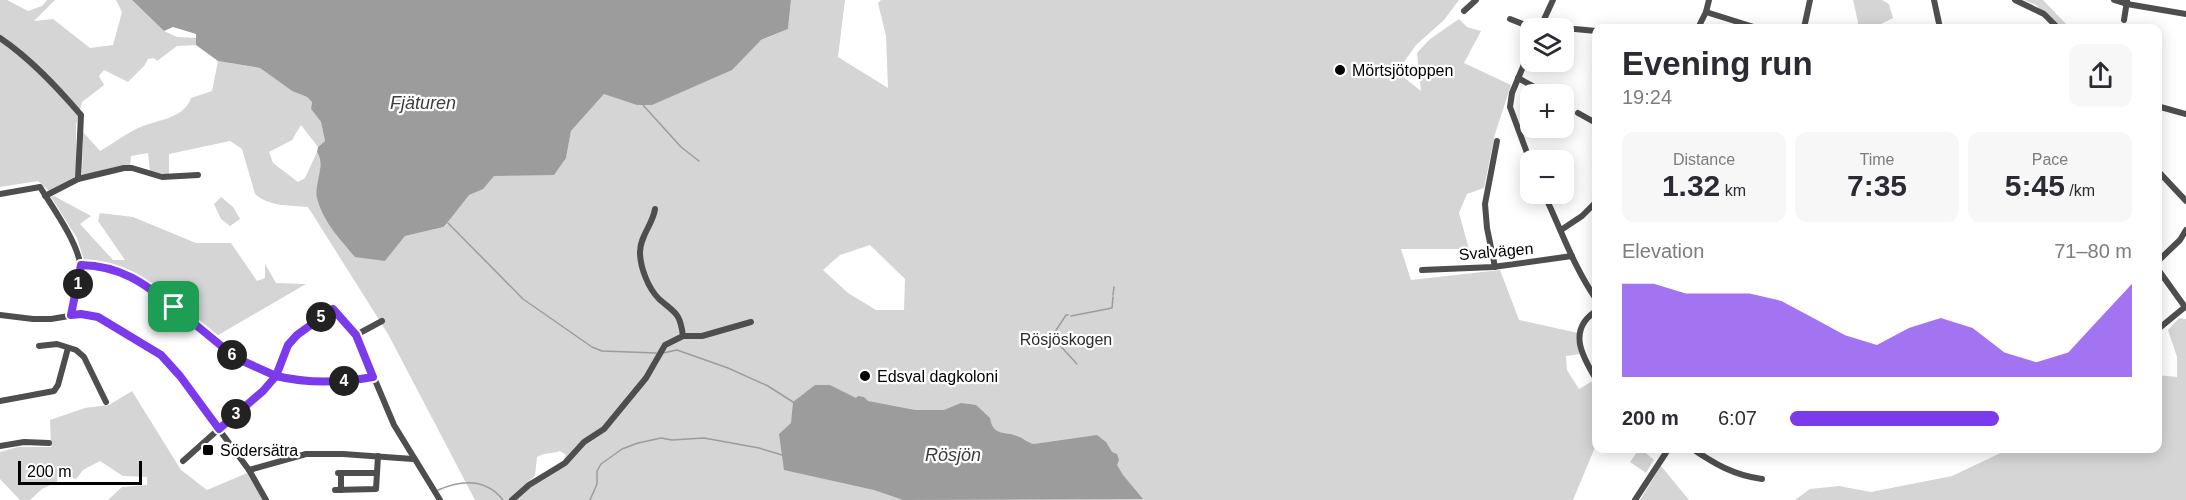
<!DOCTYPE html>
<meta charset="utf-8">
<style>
:root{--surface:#fff;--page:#f7f7f7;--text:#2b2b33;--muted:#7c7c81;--accent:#7c3aed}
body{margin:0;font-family:Helvetica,sans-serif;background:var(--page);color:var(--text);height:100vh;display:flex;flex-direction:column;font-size:22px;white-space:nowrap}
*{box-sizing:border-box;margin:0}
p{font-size:20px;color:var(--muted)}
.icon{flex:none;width:33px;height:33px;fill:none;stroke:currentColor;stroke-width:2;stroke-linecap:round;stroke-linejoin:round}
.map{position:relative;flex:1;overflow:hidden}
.details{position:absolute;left:1592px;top:24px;width:570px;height:429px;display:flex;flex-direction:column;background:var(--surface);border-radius:12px;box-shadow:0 3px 15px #0003}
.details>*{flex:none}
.tools{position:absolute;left:1520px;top:18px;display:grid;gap:12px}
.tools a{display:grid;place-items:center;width:54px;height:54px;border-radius:12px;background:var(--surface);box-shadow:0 3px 15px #0003;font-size:30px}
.scale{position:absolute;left:18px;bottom:15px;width:124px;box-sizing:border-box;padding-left:6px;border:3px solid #000;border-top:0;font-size:16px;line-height:21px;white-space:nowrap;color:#000;-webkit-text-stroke:4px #fff;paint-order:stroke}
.pin{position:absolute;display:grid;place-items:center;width:51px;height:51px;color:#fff;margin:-26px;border-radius:12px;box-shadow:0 3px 9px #0006}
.km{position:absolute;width:30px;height:30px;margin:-15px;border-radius:50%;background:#222;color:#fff;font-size:16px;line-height:30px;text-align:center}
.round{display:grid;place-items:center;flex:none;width:63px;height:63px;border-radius:12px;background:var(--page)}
.overview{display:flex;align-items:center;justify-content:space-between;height:102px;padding:0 30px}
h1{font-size:33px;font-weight:800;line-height:45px}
.stats{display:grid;grid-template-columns:repeat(3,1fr);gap:9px;height:102px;padding:6px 30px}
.stats div{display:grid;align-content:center;border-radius:12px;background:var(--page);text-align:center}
.stats b{font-size:30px;font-weight:800}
.stats small{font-size:16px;font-weight:400}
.stats p{font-size:16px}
.chart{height:168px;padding:12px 30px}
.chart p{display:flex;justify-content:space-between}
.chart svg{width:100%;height:108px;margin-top:6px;fill:var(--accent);opacity:.7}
ul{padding:0 30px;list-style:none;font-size:20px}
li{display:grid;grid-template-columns:96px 72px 1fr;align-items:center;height:45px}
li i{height:15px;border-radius:8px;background:var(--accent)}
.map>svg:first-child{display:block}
</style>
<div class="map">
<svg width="2186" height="500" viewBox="0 0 2186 500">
<rect width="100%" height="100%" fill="#fff"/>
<g fill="#d5d5d5" fill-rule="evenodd">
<polygon points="0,0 7,0 28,11 42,6 47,0 55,0 34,21 53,19 90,48 113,45 122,12 116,0 132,0 164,31 177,37 196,38 196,45 177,46 157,61 154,58 148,59 144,66 128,82 104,70 99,76 104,85 82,102 76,125 76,176 49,191 38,181 0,187"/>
<path d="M791,0H845L838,57L888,88L886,36L878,3L881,0H1459L1444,20L1416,45L1397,72L1421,91L1417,53L1430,39L1459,19L1467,27L1481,31L1464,63L1511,85L1495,134L1484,188L1467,194L1459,213L1469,249H1401L1411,280L1500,270L1519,320L1578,333L1576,339L1580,354L1566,356L1567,370L1579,389L1596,379V445L1573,500H475L388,334L308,207C290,205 269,207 255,194L242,149L230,141L169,154V175L150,171L148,153L131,156L130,166L82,176L83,132L100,151C112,144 124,135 136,129C153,120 184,120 191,98L212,91L218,61L260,68L292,91L307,97L312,102L311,109L321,122L325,141L318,147L301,125L292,140L269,152L273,163L298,182L305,178L317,152C324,163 318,183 317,196L385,261L405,236L445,227L476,177L566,158L571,131L604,94L759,41L788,29ZM870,245L905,279L904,310H876L848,293L823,270L840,255ZM560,451L566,455L563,461L554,469L529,481L535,476L537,457C545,452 552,454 560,451Z"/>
<polygon points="1853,0 1882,0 1889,4 1893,18 1879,25 1879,28 1857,28 1858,22"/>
<polygon points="2024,0 2043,0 2070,28 2060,28 2036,5"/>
<path d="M54,196L91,216L80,224L113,260H125L98,221L100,213L133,217L196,243H231L257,281L265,278V264L276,283L306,284L215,337L189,316L177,296C161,295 149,282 135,274C119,265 102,260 84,260L77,238L51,197Z"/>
<polygon points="221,197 233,207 240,219 230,226 221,219 214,204"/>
<polygon points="2179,318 2186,319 2186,500 1795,500 1810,489 1839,486 1871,492 1952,476 2009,449 2157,448 2157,375 2177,377 2177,357 2168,330"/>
<polygon points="132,391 181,470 207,490 247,473 263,500 108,500 122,487 147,485 147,477 123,476 100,461 83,470 76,479 58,473 57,482 42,489 30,500 20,500 0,479 0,452 18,447 51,447 50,420 85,408 109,405"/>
<polygon points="1630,449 1641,449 1654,460 1646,473 1630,462 1637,452"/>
<polygon points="1661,466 1689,500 1640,500"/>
</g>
<g fill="#9c9c9c">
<path d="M132,0H791L788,29L761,40L732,70L652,105H637L604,94L571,131L566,158L554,175L494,176L483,189L469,195L444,227L405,236L385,261L355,257C340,239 323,222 317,198C314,183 326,166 317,152L318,147L325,141L321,122L311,109L312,102L307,97L292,91L260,68L218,61L196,45V34L173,27L164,31Z"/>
<path d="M815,385H830L856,398L858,396L864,397L868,401L915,410H944L961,403L976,405L990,418C993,437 1005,431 1017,436C1024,438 1027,443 1034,444L1097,435L1106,442L1112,452L1117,454L1119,460L1117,465L1123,475L1143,499L903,500L874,490L784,470L779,434L791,423L793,402Z"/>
</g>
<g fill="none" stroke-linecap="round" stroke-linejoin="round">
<g stroke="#9c9c9c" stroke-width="1.5">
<polyline points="643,105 681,147 699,161"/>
<polyline points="448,223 523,299 592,347 602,351 656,353"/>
<polyline points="1113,295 1114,287"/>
<polyline points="1071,316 1112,308 1113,297"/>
<polyline points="1051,338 1066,315 1068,315"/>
<polyline points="1055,340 1077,364"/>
<polyline points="663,353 677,350 728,368 768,386 793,402"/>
<path d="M438,490C461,480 486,478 503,500"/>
<polyline points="590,500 597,484 597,471 601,464 622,449 638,443 661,438 672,440 704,438 759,448 782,455"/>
</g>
<g stroke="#4e4e4e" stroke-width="6">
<polyline points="1934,0 1940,28"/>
<polyline points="2015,0 2044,14 2058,28"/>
<polyline points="2114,0 2127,4 2186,14"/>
<polyline points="1464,11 1476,0"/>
<polyline points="1706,12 1757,28"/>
<polyline points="1510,19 1533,28"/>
<polyline points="2124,20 2127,1"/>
<polyline points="1540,28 1553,0"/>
<polyline points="1698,28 1706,12 1709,0"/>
<polyline points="1804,28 1810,0"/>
<polyline points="1575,29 1596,31"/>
<path d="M0,38C31,59 57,87 81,115L78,179L45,196"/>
<polyline points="1530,50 1512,93 1510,107 1530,161"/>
<polyline points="1518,78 1547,94"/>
<polyline points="2157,106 2186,114"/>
<polyline points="1578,113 1596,123"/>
<polyline points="2157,170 2186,201"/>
<polyline points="78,179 124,168 132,168 162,177 198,175"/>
<path d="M0,194L40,187C53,208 76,240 80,263C82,279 75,300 71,315"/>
<path d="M1544,194C1561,229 1573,266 1596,299"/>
<path d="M655,209C653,224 640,236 640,252C640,267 648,288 659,299C675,313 680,312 683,336"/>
<polyline points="1561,230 1582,216 1596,202"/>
<polyline points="2157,262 2180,240 2186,230"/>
<path d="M81,265C88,266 96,265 104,266C157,279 192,329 235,358C276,385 327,386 373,377"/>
<polyline points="1495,267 1487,228 1485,204 1497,141"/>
<polyline points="2157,268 2185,307"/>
<polyline points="1422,270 1493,267 1572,256"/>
<path d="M1596,311C1567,330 1582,356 1596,379"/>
<polyline points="0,315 33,319 51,319 81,314 92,315 113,324 149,346 161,355 181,378 249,470 266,500"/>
<polyline points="2157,330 2186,306"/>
<polyline points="356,335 382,321"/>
<polyline points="39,346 57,344 76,350 84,357 106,402"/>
<polyline points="2157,373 2158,379"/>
<polyline points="0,401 54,391 58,385 68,348"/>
<polyline points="0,446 24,442 49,443"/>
<path d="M1691,448C1715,464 1733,475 1762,479"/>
<polyline points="183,461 274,380 288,345 296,335 333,309 356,335 394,425 440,500"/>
<polyline points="249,470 306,454 343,454 413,459"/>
<polyline points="338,473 377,473 378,456"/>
<polyline points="335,490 376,489 377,473"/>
<polyline points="341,490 341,473"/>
<polyline points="512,500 529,485 565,463 584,442 604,429 646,378 665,345 683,336 702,336 751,322"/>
<polyline points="1635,500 1669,448"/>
</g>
</g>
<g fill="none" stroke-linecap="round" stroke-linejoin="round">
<g stroke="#fff" stroke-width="12">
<path id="route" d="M174,307C144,283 121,266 81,265L71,315L81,314L98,317L161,355L180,376L219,429L263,391L276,376C309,384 340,383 373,377L356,335L333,309L297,335L288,345L276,376L236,358L174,307"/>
</g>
<use href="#route" stroke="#7c3aed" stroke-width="8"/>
</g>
<g fill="#000" stroke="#fff" stroke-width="2">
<circle cx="1340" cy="70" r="6"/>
<circle cx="865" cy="376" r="6"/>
<rect x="202" y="444" width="12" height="12" rx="3"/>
</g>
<g text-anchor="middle" stroke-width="4.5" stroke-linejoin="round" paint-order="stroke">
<g font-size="16" fill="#000" stroke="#fff" text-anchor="start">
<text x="1352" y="76">Mörtsjötoppen</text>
<text x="877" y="382">Edsval dagkoloni</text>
<text x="220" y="456">Södersätra</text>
</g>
<g font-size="16" fill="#000" stroke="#fff">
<text transform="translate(1496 251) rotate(-5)" y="6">Svalvägen</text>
</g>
<g font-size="16" fill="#2c2c2c" stroke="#fff">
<text x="1066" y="345">Rösjöskogen</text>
</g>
<g font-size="18" font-style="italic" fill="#3d3d3d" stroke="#fff">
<text x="423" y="109">Fjäturen</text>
<text x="953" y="461">Rösjön</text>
</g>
</g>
</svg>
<div class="tools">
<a><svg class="icon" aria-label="layers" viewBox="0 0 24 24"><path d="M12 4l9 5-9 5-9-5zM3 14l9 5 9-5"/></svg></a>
<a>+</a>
<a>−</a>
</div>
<div class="scale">200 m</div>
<div class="pin" style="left:174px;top:307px;background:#1e9e55"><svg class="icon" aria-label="arrive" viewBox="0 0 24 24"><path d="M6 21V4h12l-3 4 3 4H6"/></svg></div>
<b class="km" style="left:78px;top:284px">1</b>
<b class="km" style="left:236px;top:414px">3</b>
<b class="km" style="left:344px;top:381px">4</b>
<b class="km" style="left:321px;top:317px">5</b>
<b class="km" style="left:232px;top:355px">6</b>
<section class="details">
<div class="overview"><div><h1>Evening run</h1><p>19:24</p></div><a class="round"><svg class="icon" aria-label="share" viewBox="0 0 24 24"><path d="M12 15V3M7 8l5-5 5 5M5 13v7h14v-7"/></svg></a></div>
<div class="stats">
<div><p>Distance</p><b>1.32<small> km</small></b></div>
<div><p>Time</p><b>7:35</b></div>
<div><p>Pace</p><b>5:45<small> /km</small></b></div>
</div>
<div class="chart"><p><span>Elevation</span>71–80 m</p>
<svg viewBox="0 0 160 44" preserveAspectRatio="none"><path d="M0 44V6L10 6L20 10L30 10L40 10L50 13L60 20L70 27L80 31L90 24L100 20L110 24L120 34L130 38L140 34L150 20L160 6V44z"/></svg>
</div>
<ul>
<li><b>200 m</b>6:07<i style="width:61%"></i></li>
</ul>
</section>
</div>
